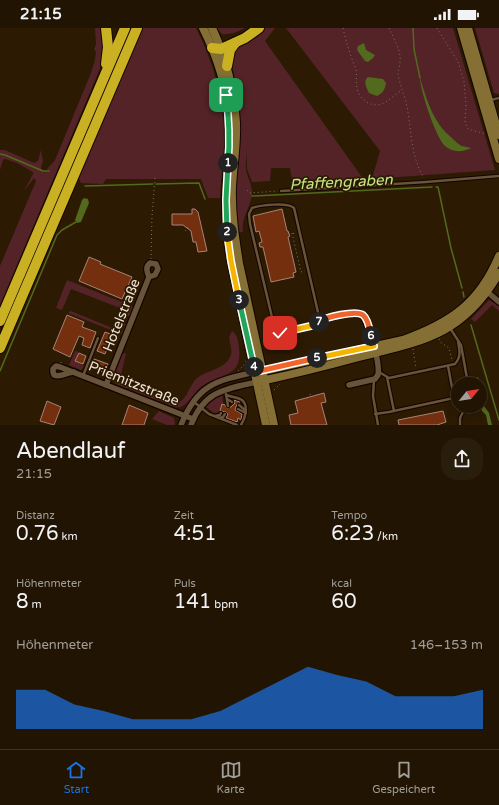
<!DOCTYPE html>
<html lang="de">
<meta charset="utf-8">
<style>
:root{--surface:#211402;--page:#291d0c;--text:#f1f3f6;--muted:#a29e99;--line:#3e3324;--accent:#1a73e8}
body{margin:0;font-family:"Varela Round",sans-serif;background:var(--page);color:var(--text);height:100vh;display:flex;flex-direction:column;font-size:15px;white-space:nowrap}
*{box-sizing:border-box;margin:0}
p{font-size:13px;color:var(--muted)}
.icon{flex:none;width:22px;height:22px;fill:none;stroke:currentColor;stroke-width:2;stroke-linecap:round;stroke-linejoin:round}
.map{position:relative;height:397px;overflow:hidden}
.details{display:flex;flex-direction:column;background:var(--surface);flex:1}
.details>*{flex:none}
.needle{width:26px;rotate:60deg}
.controls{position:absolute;left:451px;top:349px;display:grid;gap:8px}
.controls a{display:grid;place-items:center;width:36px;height:36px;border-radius:50%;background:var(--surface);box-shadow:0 2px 10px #0003,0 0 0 1px var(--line);font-size:20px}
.pin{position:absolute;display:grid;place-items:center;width:34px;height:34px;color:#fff;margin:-17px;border-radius:8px;box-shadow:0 2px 6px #0006}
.km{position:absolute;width:20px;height:20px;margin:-10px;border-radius:50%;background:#222;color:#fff;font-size:11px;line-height:20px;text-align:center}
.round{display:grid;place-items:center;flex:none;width:42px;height:42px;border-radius:16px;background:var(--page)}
.overview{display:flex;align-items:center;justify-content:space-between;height:68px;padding:0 16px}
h1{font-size:22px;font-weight:600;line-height:30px}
.stats{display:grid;grid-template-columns:repeat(3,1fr);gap:6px;height:68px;padding:4px 16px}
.stats div{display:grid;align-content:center}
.stats b{font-size:20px;font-weight:600}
.stats small{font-size:11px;font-weight:400}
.stats p{font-size:11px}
.chart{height:112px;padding:8px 16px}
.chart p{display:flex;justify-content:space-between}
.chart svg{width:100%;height:72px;margin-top:4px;fill:var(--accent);opacity:.7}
.status{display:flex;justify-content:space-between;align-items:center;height:28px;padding:0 20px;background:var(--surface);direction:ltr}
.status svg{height:11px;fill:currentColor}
.menu{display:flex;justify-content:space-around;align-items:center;height:56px;border-top:1px solid var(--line);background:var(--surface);font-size:11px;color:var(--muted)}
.menu a{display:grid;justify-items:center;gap:2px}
.menu .current{color:var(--accent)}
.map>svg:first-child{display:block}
</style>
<div class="status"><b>21:15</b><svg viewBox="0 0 49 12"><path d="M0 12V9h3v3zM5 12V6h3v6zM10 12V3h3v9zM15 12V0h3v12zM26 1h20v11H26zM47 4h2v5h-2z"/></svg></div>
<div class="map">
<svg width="499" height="397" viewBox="0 0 499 397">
<rect width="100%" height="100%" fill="#2c1a03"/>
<g fill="#542328">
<polygon points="95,0 105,0 104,29 101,38 0,277 0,238 36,153 34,150 24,163 33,146 33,144 17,135 5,131 3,132 0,142 0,122 5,122 34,135 38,133 41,122 43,133 41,140 43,143 42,144 49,144 47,141 55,132 91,45 95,32 96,23 94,22 96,16"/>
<path d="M143,0H196C214,35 224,72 224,112C224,131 221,150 220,170H208L201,151H106L103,156L81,155L79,150Z"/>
<path d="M217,0H245C237,4 230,7 222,6Z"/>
<path d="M261,0H275L265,13L364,152H292L290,140H271L270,153L252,154L247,141V123C247,129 245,137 246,142C248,151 253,158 252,167C250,180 241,190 243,204H237L235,177L240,81L231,31L233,21Z"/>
<polygon points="286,0 453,0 495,142 372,151 380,123"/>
<polygon points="475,0 499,0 499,66 494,65"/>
<polygon points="67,252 134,279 130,289 124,286 125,282 71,261 62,282 56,280"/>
<polygon points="489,272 499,277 499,283 492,277 475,294 471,291"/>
<path d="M486,273C458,304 429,317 389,326Z"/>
<polygon points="71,283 122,304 125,298 120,296 121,294 127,297 123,307 68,285"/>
<path d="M232,303C238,307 238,313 239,319C243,351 220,344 201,359C192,366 187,382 174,379L116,356L114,353L116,342L122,326L126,325L121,347V353L174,375C187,375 188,359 196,351C206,342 224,342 230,329C235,319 225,313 232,303Z"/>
<polygon points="75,323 79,324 75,333 84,338 81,342 69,337"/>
<polygon points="222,367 223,374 219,384 214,385 206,379 214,371"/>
<polygon points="159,383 174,390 175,397 167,397 152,391"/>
</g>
<g fill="#526a1d">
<polygon points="364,15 366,22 375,27 373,30 368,34 365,33 357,22 358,18"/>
<path d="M368,49L383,51L386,55C385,61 383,65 377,68L369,65C366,59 363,53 368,49Z"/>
<path d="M420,50C427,72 433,95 452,110C455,113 459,117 462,118C465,119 469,119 471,120C463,124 453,125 445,118C436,110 420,62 420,50Z"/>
<polygon points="84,170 88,171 89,175 81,194 77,195 75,192 82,172"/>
<polygon points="478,349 480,357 484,378 489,385 492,397 488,397 486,387 482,383 480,374 480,356 476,356 474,351"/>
</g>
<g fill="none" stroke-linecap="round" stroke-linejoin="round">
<g stroke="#526a1d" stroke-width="1.5">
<polyline points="413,0 414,21 420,50"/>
<polyline points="0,126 5,127 43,143 49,143"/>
<polyline points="156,156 199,155 205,171"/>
<polyline points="85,158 153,156"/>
<polyline points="436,159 438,159 451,220 462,260"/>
<polyline points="252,168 432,159"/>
<polyline points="463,264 464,269"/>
<polyline points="471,297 499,392"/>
<polyline points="0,343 57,207 62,202 76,194"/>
</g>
</g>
<g fill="#742f0f" stroke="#a68476">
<polygon points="192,181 195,181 198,184 207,223 198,224 196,214 193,214 191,203 183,197 172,197 172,186 192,186"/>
<polygon points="282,181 287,203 288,203 289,206 290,208 288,209 296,244 293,245 294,249 271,254 263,219 260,219 259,215 262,214 259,203 256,204 253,188"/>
<polygon points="89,229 101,234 100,236 132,249 122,271 79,253"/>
<polygon points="67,287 84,294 82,299 96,304 90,320 82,317 84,310 79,308 70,329 53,321"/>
<polygon points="105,304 113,307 105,326 97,323"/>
<polygon points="79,325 86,328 83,336 75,333"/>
<polygon points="94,331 108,336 105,345 91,339"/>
<polygon points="324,365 326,374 321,375 327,397 291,397 289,387 298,385 295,373"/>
<polygon points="234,372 240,374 237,376 235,382 242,386 241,392 238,390 237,394 226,390 228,386 226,384 220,383 222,376 225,377 227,380 231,379 235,375"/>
<polygon points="47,373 61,379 54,397 40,393"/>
<polygon points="129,377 148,385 144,397 122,397"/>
<polygon points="443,383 446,394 437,397 399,397 398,392"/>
</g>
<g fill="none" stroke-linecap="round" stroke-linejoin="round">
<g stroke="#140500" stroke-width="4.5">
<g id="lane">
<polyline points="491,72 499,70"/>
<polyline points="281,163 426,154 499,148"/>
<path d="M320,293L315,297L280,305L275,302L250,196L249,186L252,180C260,177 288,174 294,180L320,293L325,291"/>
<polyline points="450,300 461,317 468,356"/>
<path d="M379,344L389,350L455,336C461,329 460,323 458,314"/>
<polyline points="83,348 98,310"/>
<polyline points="387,349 394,383"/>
<polyline points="374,352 373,368 378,397"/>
<polyline points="226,366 228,378"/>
<path d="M226,367C231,369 237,369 242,372C249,378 245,391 241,397"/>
<polyline points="227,371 232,374"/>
<polyline points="194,374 209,386 237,397"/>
<polyline points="239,377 245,382"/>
<polyline points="238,381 246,385"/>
<polyline points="375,386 389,384 454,370 448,338"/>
<polyline points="215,388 220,387 221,385"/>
<polyline points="219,390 223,389 225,386"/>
<polyline points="460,397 460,390 466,378"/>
</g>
</g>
<g stroke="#140500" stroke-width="8">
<g id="street">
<polyline points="484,261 499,274"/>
<path d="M325,291C334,289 351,283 359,285C369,289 380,337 378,347L375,351L349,357"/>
<path d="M74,344C67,344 61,350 54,347L53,344V341L56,338L60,339L193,391"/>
<path d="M106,357L149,249L155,247L158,241L156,236L150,235C145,239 147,244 149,249"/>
<path d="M181,397C197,357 215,353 255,344"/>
<path d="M191,397C204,363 225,361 257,354"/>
</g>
</g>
<g stroke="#140500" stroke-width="10">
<g id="secondary">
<path d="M203,0C217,28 227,59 229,90C231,110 228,131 227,151C225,178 226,205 231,233L266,397"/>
<path d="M212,0C226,30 234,62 236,95C237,116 233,138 232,159C231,185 235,210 239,235L274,397"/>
<polyline points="461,0 499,131"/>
<polyline points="468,0 499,107"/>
<path d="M258,344L403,312C450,295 479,276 499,228"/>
<path d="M261,353C294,346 326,338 359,329C423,313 463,307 499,245"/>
</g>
</g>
<g stroke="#140500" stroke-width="12">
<g id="highway">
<polyline points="212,20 221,21 245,10 259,0"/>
<polyline points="106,36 108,19 106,0"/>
<polyline points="227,38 230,22 235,15"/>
<polyline points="0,293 125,0"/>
<polyline points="0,320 137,0"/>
</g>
</g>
<g stroke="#82725f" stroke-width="1" stroke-dasharray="1 3" stroke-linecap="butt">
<path d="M343,0C346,14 350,26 355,39C358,46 355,53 357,60C359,70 367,77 377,77C387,76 393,67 401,63"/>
<path d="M389,0C393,9 399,19 400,28C401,35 398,41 398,47C400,55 402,62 405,70C412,96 409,126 424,150"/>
<polyline points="437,0 458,34 464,53 466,77 465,95 468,101 486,106"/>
<polyline points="247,162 250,165 278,163"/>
<polyline points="185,203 188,199"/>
<polyline points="292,205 301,244 305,243"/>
<polyline points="289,206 296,205"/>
<polyline points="151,231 152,188 155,150"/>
<polyline points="439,311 440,314 449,320 452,332"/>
<polyline points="413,321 416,340"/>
<polyline points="61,335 61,331"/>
<polyline points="238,343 244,337 246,333"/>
<polyline points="274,362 280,356"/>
<polyline points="310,366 311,369"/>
</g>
<use href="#lane" stroke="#68533b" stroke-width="2.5"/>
<use href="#street" stroke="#68533b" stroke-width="5.5"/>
<use href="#secondary" stroke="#856f34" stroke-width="8"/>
<use href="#highway" stroke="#cab023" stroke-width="10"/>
</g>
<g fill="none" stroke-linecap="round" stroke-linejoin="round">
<g stroke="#fff" stroke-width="8">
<path id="split-1" d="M226,67C229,90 230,112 228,135"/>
</g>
<g stroke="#fff" stroke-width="8">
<polyline id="split-2" points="227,204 226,172 228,135"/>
</g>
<g stroke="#fff" stroke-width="8">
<polyline id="split-3" points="227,204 231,233 239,272"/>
</g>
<g stroke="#fff" stroke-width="8">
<polyline id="split-4" points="239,272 254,339"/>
</g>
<g stroke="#fff" stroke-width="8">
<polyline id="split-5" points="254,339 255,344 317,330"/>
</g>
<g stroke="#fff" stroke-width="8">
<polyline id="split-6" points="317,330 374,318 371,308"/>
</g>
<g stroke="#fff" stroke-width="8">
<path id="split-7" d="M319,294C325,289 356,282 363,287C368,291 370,302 371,308"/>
</g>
<g stroke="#fff" stroke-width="8">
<polyline id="split-8" points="280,305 315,297 319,294"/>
</g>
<use href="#split-1" stroke="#22a559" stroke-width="5"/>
<use href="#split-2" stroke="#22a559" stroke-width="5"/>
<use href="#split-3" stroke="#f5b400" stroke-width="5"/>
<use href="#split-4" stroke="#22a559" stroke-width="5"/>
<use href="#split-5" stroke="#f0652b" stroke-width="5"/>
<use href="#split-6" stroke="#f5b400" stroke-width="5"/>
<use href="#split-7" stroke="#f0652b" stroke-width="5"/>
<use href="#split-8" stroke="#f5b400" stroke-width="5"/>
</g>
<g text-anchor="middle" stroke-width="3.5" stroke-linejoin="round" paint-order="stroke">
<g font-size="14" fill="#efe2d4" stroke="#2c1a03">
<text transform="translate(121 287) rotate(-68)" y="5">Hotelstraße</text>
<text transform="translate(134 355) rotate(22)" y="5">Priemitzstraße</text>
</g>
<g font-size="15" font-style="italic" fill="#c2e680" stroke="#2c1a03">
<text transform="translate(341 154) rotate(-3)" y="5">Pfaffengraben</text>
</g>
</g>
</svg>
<div class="controls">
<a><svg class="needle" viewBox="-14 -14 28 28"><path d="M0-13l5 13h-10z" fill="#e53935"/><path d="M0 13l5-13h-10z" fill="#a29e99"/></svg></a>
</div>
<div class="pin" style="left:226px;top:67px;background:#1e9e55"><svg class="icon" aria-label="arrive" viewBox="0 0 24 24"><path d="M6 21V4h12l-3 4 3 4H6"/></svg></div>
<div class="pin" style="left:280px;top:305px;background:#d93025"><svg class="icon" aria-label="check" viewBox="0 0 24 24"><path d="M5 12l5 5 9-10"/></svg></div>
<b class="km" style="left:228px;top:135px">1</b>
<b class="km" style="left:227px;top:204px">2</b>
<b class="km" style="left:239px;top:272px">3</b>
<b class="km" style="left:254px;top:339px">4</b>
<b class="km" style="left:317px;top:330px">5</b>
<b class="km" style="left:371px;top:308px">6</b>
<b class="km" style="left:319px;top:294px">7</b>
</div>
<section class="details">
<div class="overview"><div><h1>Abendlauf</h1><p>21:15</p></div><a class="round"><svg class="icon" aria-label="share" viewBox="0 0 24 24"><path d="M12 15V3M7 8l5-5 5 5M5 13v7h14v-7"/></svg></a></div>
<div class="stats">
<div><p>Distanz</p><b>0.76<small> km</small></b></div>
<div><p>Zeit</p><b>4:51</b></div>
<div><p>Tempo</p><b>6:23<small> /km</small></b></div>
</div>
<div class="stats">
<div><p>Höhenmeter</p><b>8<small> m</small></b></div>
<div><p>Puls</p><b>141<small> bpm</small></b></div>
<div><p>kcal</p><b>60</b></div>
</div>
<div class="chart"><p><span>Höhenmeter</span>146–153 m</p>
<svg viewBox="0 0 160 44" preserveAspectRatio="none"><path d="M0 44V20L10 20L20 29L30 33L40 38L50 38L60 38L70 33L80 24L90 15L100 6L110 11L120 15L130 24L140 24L150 24L160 20V44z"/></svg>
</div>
</section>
<nav class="menu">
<a class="current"><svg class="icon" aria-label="home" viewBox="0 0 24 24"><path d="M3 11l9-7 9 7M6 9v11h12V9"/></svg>Start</a>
<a><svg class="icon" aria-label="map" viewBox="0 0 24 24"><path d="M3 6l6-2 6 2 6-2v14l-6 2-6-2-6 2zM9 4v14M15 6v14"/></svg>Karte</a>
<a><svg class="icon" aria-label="saved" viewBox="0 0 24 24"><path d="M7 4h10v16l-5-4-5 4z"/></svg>Gespeichert</a>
</nav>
